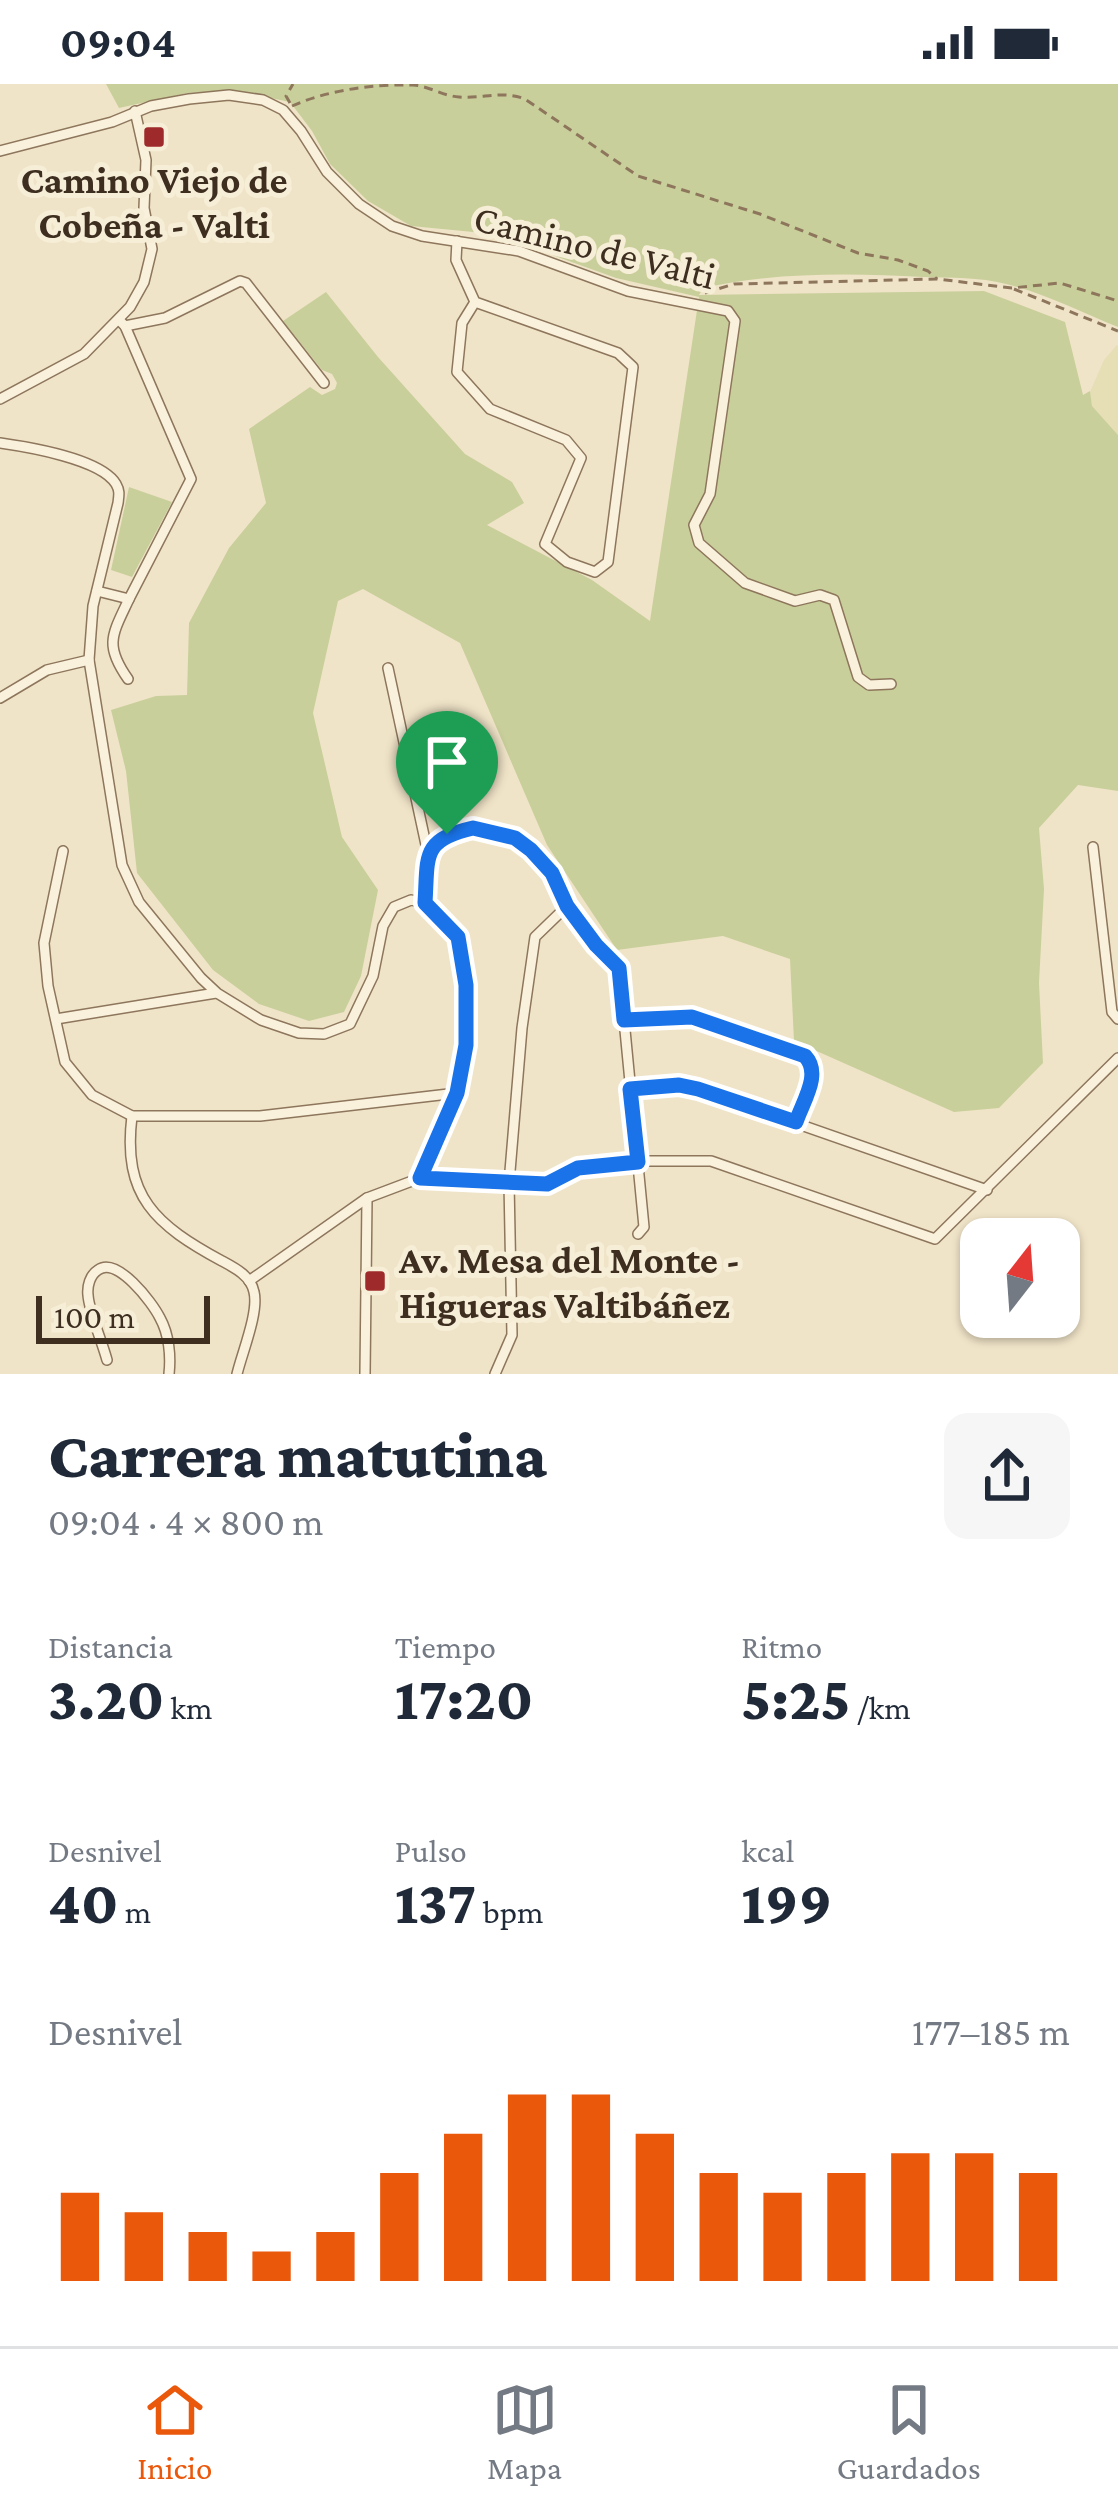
<!DOCTYPE html>
<html lang="es">
<meta charset="utf-8">
<style>
:root{--surface:#fff;--page:#f6f6f7;--text:#1f2937;--muted:#747a83;--line:#e0e1e3;--accent:#ea580c}
body{margin:0;font-family:"Crimson Pro",serif;background:var(--page);color:var(--text);height:100vh;display:flex;flex-direction:column;font-size:45px;white-space:nowrap}
*{box-sizing:border-box;margin:0}
p{font-size:39px;color:var(--muted)}
.icon{flex:none;width:66px;height:66px;fill:none;stroke:currentColor;stroke-width:2;stroke-linecap:round;stroke-linejoin:round}
.map{position:relative;height:1290px;overflow:hidden}
.side{display:flex;flex-direction:column;background:var(--surface);flex:1}
.side>*{flex:none}
.needle{width:78px;rotate:17deg}
.controls{position:absolute;left:960px;top:1134px;display:grid;gap:24px}
.controls a{display:grid;place-items:center;width:120px;height:120px;border-radius:24px;background:var(--surface);box-shadow:0 3px 9px #0004;font-size:60px}
.scale{position:absolute;left:36px;bottom:30px;width:174px;box-sizing:border-box;padding-left:12px;border:6px solid #3d2e20;border-top:0;font-size:33px;line-height:42px;white-space:nowrap;color:#3d2e20;-webkit-text-stroke:9px #f7eed8;paint-order:stroke}
.pin{position:absolute;display:grid;place-items:center;width:102px;height:102px;color:#fff;margin:-123px -51px;border-radius:50% 50% 50% 0;rotate:-45deg;box-shadow:0 0 12px #0007}
.pin .icon{rotate:45deg}
.round{display:grid;place-items:center;flex:none;width:126px;height:126px;border-radius:24px;background:var(--page)}
.overview{display:flex;align-items:center;justify-content:space-between;height:204px;padding:0 48px}
h1{font-size:66px;font-weight:800;line-height:90px}
.stats{display:grid;grid-template-columns:repeat(3,1fr);gap:18px;height:204px;padding:12px 48px}
.stats div{display:grid;align-content:center}
.stats b{font-size:60px;font-weight:800}
.stats small{font-size:33px;font-weight:400}
.stats p{font-size:33px}
.chart{height:336px;padding:24px 48px}
.chart p{display:flex;justify-content:space-between}
.chart svg{width:100%;height:216px;margin-top:12px;stroke:var(--accent);stroke-width:6}
.status{display:flex;justify-content:space-between;align-items:center;height:84px;padding:0 60px;background:var(--surface);direction:ltr}
.status svg{height:33px;fill:currentColor}
.dock{display:flex;justify-content:space-around;align-items:center;height:168px;border-top:3px solid var(--line);background:var(--surface);font-size:33px;color:var(--muted)}
.dock a{display:grid;justify-items:center;gap:6px}
.dock .active{color:var(--accent)}
.map>svg:first-child{display:block}
</style>
<div class="status"><b>09:04</b><svg viewBox="0 0 49 12"><path d="M0 12V9h3v3zM5 12V6h3v6zM10 12V3h3v9zM15 12V0h3v12zM26 1h20v11H26zM47 4h2v5h-2z"/></svg></div>
<div class="map">
<svg width="1118" height="1290" viewBox="0 0 1118 1290">
<rect width="100%" height="100%" fill="#f0e4c8"/>
<polygon fill="#e6deb5" points="1117,261 1118,262 1118,351 1092,322 1090,308 1104,276"/>
<g fill="#c9cf9b">
<path d="M106,0H1118V243C1082,229 1044,209 1006,200C979,193 951,194 923,193C851,189 774,188 703,204L699,211L984,207L1065,238L1083,311L1090,307L1092,322L1118,351V707L1078,701L1039,744L1044,805L1039,899L1043,979L999,1024L954,1028L794,957L790,875L723,852L617,866L547,761L460,559L363,505L338,517L313,629L342,753L378,806L361,892L344,928L309,937L259,920L213,886L137,789L126,687L111,626L156,612L187,611L189,539L229,464L266,419L249,345L310,303L322,311L335,305L337,299L332,290L322,286L283,237L326,208L378,273L465,370L512,398L524,419L487,441L592,496L650,537L699,213L616,194L494,150L411,142L368,117L330,80L312,47L290,18L237,7L187,9L119,24Z"/>
<polygon points="129,403 172,418 132,493 111,486"/>
</g>
<g fill="none" stroke-linecap="round" stroke-linejoin="round">
<g stroke="#8d765c" stroke-width="12">
<g id="street">
<polyline points="0,67 112,38 151,22 189,15 229,11 263,16 283,26 301,47 327,88 359,120 392,142 422,152 519,167 628,207 728,227 735,237 710,410 694,441 699,459 745,499 795,517 820,511 834,516 858,593 869,601 891,600"/>
<polyline points="457,157 456,176 475,218 618,269 633,283 608,478 595,488 567,478 545,460 581,374 566,356 490,325 457,288 462,239 475,218"/>
<polyline points="125,242 165,234 240,197 246,199 324,299"/>
<polyline points="0,315 84,270 130,223 144,198 152,165 144,124 146,76 135,27"/>
<path d="M0,359C28,363 101,375 116,400C120,407 119,411 118,419L93,522L89,576L122,781L139,818L201,894L217,909L261,936L299,949L324,950L350,940L373,892L383,842L394,823L411,816L425,819L458,853L465,901L466,961L457,1009L420,1094"/>
<polyline points="97,507 129,515 191,395 125,242 119,236"/>
<polyline points="388,584 428,770"/>
<path d="M128,595C104,561 112,551 129,515"/>
<polyline points="0,614 47,586 89,576"/>
<polyline points="1093,763 1112,928 1118,935"/>
<polyline points="63,767 44,859 48,902 65,978 92,1011 132,1032 260,1032 457,1009"/>
<polyline points="425,819 428,770 447,750 473,744 515,755 531,766 552,789 567,822 596,861 619,884 644,1143 638,1150"/>
<polyline points="56,935 216,909"/>
<path d="M624,936L692,933L805,972C822,990 803,1017 796,1038"/>
<polyline points="630,1005 679,1001 698,1005 987,1106"/>
<path d="M132,1032C122,1113 156,1141 222,1177C235,1184 251,1192 254,1208C259,1228 242,1269 237,1290"/>
<polyline points="249,1197 367,1114 420,1094 547,1100 578,1084 638,1077 711,1077 935,1155 1118,974"/>
<path d="M107,1276C102,1257 89,1228 88,1211C87,1202 90,1191 98,1186C117,1172 152,1218 160,1234C169,1250 171,1272 169,1290"/>
<polyline points="365,1290 367,1114"/>
<polyline points="495,1290 512,1251 509,1099 522,944 535,853 567,822"/>
</g>
</g>
<g stroke="#8d765c" stroke-width="3" stroke-dasharray="9 6" stroke-linecap="butt">
<polyline points="290,19 286,12 293,0"/>
<path d="M292,22C328,6 373,0 413,1C429,2 443,12 459,13C483,15 502,6 525,15L638,92L760,130L858,169L898,176L928,187L937,195"/>
<polyline points="1014,205 1118,247"/>
<polyline points="705,209 734,200 937,195 1012,204 1060,199 1118,217"/>
</g>
<use href="#street" stroke="#faf1dc" stroke-width="9"/>
</g>
<g fill="none" stroke-linecap="round" stroke-linejoin="round">
<g stroke="#fff" stroke-width="24">
<path id="route" d="M473,744L515,754L531,766L552,789L567,822L596,861L619,884L624,936L692,933L805,972C822,990 803,1017 796,1038L698,1005L679,1001L630,1005L638,1078L578,1084L547,1100L420,1094L457,1009L466,961V901L458,853L425,819C428,772 421,756 473,744Z"/>
</g>
<use href="#route" stroke="#1a73e8" stroke-width="15"/>
</g>
<g fill="#9e2a2b" stroke="#f7eed8" stroke-width="4.5">
<rect x="142" y="41" width="24" height="24" rx="6"/>
<rect x="363" y="1185" width="24" height="24" rx="6"/>
</g>
<g text-anchor="middle" stroke-width="10" stroke-linejoin="round" paint-order="stroke">
<g font-size="39" font-weight="bold" fill="#3d2e20" stroke="#f7eed8">
<text x="154" y="109">Camino Viejo de<tspan x="154" dy="45">Cobeña - Valti</tspan></text>
<text x="399" y="1189" text-anchor="start">Av. Mesa del Monte -<tspan x="399" dy="45">Higueras Valtibáñez</tspan></text>
</g>
<g font-size="39" fill="#3d2e20" stroke="#f7eed8">
<text transform="translate(595 162) rotate(14)" y="14">Camino de Valti</text>
</g>
</g>
</svg>
<div class="controls">
<a><svg class="needle" viewBox="-14 -14 28 28"><path d="M0-13l5 13h-10z" fill="#e53935"/><path d="M0 13l5-13h-10z" fill="#747a83"/></svg></a>
</div>
<div class="scale">100 m</div>
<div class="pin" style="left:447px;top:750px;background:#1e9e55"><svg class="icon" aria-label="arrive" viewBox="0 0 24 24"><path d="M6 21V4h12l-3 4 3 4H6"/></svg></div>
</div>
<section class="side">
<div class="overview"><div><h1>Carrera matutina</h1><p>09:04 · 4 × 800 m</p></div><a class="round"><svg class="icon" aria-label="share" viewBox="0 0 24 24"><path d="M12 15V3M7 8l5-5 5 5M5 13v7h14v-7"/></svg></a></div>
<div class="stats">
<div><p>Distancia</p><b>3.20<small> km</small></b></div>
<div><p>Tiempo</p><b>17:20</b></div>
<div><p>Ritmo</p><b>5:25<small> /km</small></b></div>
</div>
<div class="stats">
<div><p>Desnivel</p><b>40<small> m</small></b></div>
<div><p>Pulso</p><b>137<small> bpm</small></b></div>
<div><p>kcal</p><b>199</b></div>
</div>
<div class="chart"><p><span>Desnivel</span>177–185 m</p>
<svg viewBox="0 0 160 44" preserveAspectRatio="none"><path d="M5 44V26M15 44V30M25 44V34M35 44V38M45 44V34M55 44V22M65 44V14M75 44V6M85 44V6M95 44V14M105 44V22M115 44V26M125 44V22M135 44V18M145 44V18M155 44V22"/></svg>
</div>
</section>
<nav class="dock">
<a class="active"><svg class="icon" aria-label="home" viewBox="0 0 24 24"><path d="M3 11l9-7 9 7M6 9v11h12V9"/></svg>Inicio</a>
<a><svg class="icon" aria-label="map" viewBox="0 0 24 24"><path d="M3 6l6-2 6 2 6-2v14l-6 2-6-2-6 2zM9 4v14M15 6v14"/></svg>Mapa</a>
<a><svg class="icon" aria-label="saved" viewBox="0 0 24 24"><path d="M7 4h10v16l-5-4-5 4z"/></svg>Guardados</a>
</nav>
